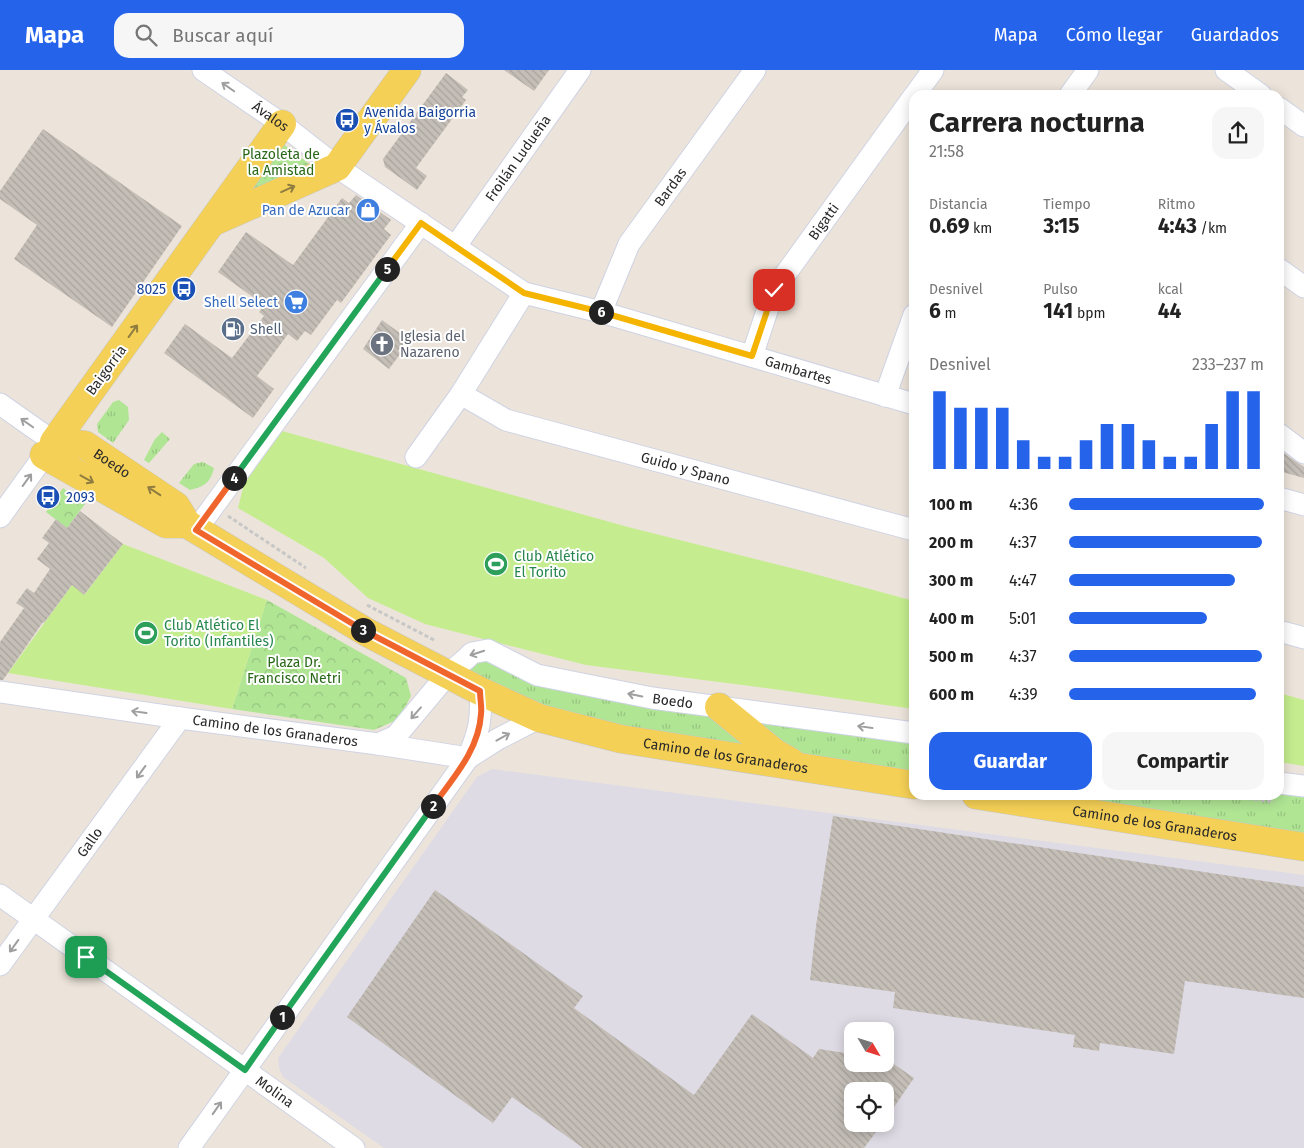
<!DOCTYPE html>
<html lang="es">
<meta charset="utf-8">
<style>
:root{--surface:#fff;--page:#f6f6f6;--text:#222;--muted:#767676;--accent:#2563eb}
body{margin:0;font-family:"Fira Sans",sans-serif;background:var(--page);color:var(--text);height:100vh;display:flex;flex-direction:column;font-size:19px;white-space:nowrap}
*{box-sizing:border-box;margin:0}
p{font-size:16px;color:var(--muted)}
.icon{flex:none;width:28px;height:28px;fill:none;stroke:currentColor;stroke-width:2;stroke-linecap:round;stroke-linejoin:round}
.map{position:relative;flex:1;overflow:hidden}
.details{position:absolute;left:909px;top:20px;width:375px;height:710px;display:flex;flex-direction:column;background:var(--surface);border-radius:15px;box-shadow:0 2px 12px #0003}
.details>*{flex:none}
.needle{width:32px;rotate:128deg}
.buttons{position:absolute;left:844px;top:952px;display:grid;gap:10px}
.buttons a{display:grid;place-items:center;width:50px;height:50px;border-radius:10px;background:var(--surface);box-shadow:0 2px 12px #0003;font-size:25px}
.pin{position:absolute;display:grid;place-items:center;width:42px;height:42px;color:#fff;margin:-21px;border-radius:10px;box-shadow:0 2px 8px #0006}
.km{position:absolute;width:25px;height:25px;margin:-12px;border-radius:50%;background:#222;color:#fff;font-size:14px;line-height:25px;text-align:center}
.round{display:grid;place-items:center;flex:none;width:52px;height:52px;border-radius:15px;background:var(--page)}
.overview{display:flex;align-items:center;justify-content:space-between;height:85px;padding:0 20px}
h1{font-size:28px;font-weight:700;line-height:38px}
.metrics{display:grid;grid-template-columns:repeat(3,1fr);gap:8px;height:85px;padding:5px 20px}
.metrics div{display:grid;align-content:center}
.metrics b{font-size:21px;font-weight:700}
.metrics small{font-size:14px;font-weight:400}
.metrics p{font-size:14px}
.chart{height:140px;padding:10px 20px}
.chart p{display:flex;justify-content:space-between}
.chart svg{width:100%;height:90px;margin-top:5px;stroke:var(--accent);stroke-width:6}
.button{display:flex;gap:10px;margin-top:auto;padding:10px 20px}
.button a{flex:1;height:58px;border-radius:15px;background:var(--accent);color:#fff;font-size:20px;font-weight:700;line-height:58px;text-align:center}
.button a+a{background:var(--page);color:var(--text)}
ul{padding:0 20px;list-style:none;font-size:16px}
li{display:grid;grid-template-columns:80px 60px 1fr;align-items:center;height:38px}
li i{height:12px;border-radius:6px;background:var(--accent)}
header{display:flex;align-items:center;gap:30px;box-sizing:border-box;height:70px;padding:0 25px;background:var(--accent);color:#fff}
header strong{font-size:24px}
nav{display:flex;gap:28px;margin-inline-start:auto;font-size:18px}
.search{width:350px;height:45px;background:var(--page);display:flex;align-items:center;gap:12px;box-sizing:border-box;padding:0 18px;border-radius:15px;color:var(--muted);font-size:19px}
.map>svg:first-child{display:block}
</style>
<header>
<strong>Mapa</strong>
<div class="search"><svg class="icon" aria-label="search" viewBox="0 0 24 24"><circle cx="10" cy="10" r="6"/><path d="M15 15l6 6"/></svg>Buscar aquí</div>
<nav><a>Mapa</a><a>Cómo llegar</a><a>Guardados</a></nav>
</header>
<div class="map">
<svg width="1304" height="1078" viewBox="0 0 1304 1078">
<defs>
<pattern id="grass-tufts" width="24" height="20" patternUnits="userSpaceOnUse" patternTransform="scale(1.25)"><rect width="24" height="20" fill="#b0e594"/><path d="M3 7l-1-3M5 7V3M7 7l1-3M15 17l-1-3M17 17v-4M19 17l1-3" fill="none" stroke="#97c480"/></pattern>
<pattern id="forest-crowns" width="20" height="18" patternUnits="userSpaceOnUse" patternTransform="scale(1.25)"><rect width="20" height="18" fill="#b0e594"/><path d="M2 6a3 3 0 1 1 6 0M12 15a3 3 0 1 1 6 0" fill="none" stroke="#97c480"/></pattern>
<pattern id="building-back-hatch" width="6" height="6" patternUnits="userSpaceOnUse" patternTransform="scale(1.25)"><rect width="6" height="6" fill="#c4beb7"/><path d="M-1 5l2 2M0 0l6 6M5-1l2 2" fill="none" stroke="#a8a39d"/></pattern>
</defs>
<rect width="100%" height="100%" fill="#ece4da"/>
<path fill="#dedbe4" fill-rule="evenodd" d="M492,699L1304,805V1078H384L283,1007L279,998L278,988L477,707ZM852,961H885V994H852ZM852,1021H885V1054H852Z"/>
<g fill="url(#grass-tufts)">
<polygon points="119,330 128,337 129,350 113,373 98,362 97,354 113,332"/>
<polygon points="162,362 170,369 149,393 144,390 155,369"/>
<path d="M203,392L214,398C210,413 205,416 190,420L179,413L194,394Z"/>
<polygon points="472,583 537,605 914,663 914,715 621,669 447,605"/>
<polygon points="1279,713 1304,716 1304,777 976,725 1279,725"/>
</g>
<g fill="url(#forest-crowns)">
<polygon points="278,70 312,96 232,132"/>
<polygon points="63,418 85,434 67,458 46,442"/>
<polygon points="267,530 406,608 411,626 399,649 374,660 232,639"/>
</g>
<g fill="#c5ed8f">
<polygon points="282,361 628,457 807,502 914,531 914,639 773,619 586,595 425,554 368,528 324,488 238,438 244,414"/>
<polygon points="123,474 267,530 232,639 8,603 72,515 85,524"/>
<polygon points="1279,623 1304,630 1304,696 1279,692"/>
</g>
<g fill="url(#building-back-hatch)">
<polygon points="504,0 549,0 534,21"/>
<polygon points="446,3 468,20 462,27 466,30 416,98 427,106 417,120 385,97 383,89"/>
<polygon points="43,59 182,156 112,257 14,189 37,155 0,129 0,121"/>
<polygon points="356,125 391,150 384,159 391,165 341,233 337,230 311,265 305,261 297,271 288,264 257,306 274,319 253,348 164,283 185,254 232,288 264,246 259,242 264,235 218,202 246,162 293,195 342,128 349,133"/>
<polygon points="382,250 408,269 398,281 401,283 389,299 363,279"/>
<polygon points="1279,380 1304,397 1304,408 1279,401"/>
<polygon points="80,441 123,474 84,525 72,515 44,553 43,552 3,610 0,610 0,572 24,538 16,533 27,518 34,523 50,499 37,489 49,473 42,468 56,449 67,458"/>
<polygon points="833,746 1304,817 1304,928 1185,911 1174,984 1100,973 1099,981 1073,977 1075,965 893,938 895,922 810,910 816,856"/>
<polygon points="435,820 583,926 574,938 694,1025 752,944 813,988 819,979 852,984 852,994 885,994 885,988 914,1008 885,1050 885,1021 852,1021 852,1054 882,1054 864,1078 583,1078 512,1027 493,1053 347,947"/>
</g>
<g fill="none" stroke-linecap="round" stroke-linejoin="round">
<g stroke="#cfd3e3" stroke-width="23">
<g id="minor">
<path id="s1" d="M203,0L282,54L337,97L524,223L601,242L914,334"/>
<polyline points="1226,0 1261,25"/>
<polyline points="915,25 933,0"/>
<polyline points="1070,25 1088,0"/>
<polyline points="1279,38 1304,56"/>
<path id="s2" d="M455,177L580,0"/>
<polyline points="1279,199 1304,217"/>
<path id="s3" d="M601,242L629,174L755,0"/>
<path id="s4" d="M752,286L774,220L914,26"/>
<path id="s5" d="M461,324L506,350L914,460"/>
<polyline points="885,326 914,245"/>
<polyline points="0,334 54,372 0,447"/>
<polyline points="1279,364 1304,383"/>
<polyline points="416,387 461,324 524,223"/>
<polyline points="1279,428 1304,435"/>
<polyline points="196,460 421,153"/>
<polyline points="1279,561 1304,568"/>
<path id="s6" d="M0,622L180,648L378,674L468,688L498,669L539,648"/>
<path id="s7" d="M378,674L396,666L447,605L467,588L472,583L488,580L537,605L652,628L914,663"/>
<polyline points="1279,713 1304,716"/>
<path id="s8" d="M0,825L354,1078"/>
<path id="s9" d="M0,895L180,648"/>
<path d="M189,1078L468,688C479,661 482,650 480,621"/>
</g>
</g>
<g stroke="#c7c7c7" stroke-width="29">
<g id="major">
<path id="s10" d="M282,54L54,372L85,375L176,436L187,454L368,563L480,621L539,648L621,669L914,715"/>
<polyline points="213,152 337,97 407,0"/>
<polyline points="44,385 166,454 187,454"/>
<polyline points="719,637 775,683 791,692"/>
<path id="s11" d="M976,725L1304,777"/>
</g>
</g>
<g stroke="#c7c7c7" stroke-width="3" stroke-dasharray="4 2.5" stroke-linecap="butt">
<polyline points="228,446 306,498"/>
<polyline points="367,535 434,570"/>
<polyline points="1222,725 1274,732"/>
</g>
<use href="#minor" stroke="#fff" stroke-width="21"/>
<use href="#major" stroke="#f5d056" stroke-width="28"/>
</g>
<defs><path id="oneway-shaft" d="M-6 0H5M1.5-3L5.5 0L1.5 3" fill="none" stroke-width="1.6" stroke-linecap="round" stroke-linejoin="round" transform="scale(1.25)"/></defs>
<g stroke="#9f9f9f">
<use href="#oneway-shaft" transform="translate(228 17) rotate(-145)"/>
<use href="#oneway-shaft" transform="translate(27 353) rotate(-145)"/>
<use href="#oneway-shaft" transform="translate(27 410) rotate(-54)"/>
<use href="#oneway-shaft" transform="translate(477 583) rotate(162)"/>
<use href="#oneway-shaft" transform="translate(635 625) rotate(-168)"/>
<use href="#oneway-shaft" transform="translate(139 642) rotate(-172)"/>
<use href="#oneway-shaft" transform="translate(416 643) rotate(131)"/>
<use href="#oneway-shaft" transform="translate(865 657) rotate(-172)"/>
<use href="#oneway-shaft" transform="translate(503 667) rotate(-29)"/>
<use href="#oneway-shaft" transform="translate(141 702) rotate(126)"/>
<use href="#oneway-shaft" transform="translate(14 876) rotate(126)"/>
<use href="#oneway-shaft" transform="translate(217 1038) rotate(-55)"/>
</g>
<g stroke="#8f7c40">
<use href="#oneway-shaft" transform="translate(288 119) rotate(-24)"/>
<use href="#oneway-shaft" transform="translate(133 261) rotate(-54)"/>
<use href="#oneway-shaft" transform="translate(87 409) rotate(29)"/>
<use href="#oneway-shaft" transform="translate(154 421) rotate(-147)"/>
</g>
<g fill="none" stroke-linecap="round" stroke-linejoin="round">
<g stroke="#fff" stroke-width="10">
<polyline id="split-1" points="86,887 245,1000 282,947"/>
</g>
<g stroke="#fff" stroke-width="10">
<polyline id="split-2" points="282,947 433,736"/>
</g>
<g stroke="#fff" stroke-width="10">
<path id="split-3" d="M363,560L480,621C480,629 482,637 481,644C479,680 453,708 433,736"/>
</g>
<g stroke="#fff" stroke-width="10">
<polyline id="split-4" points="234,408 196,460 363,560"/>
</g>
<g stroke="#fff" stroke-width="10">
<polyline id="split-5" points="234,408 387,199"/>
</g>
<g stroke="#fff" stroke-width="10">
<polyline id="split-6" points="387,199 421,153 524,223 601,242"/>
</g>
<g stroke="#fff" stroke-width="10">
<polyline id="split-7" points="601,242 752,286 774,220"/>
</g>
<use href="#split-1" stroke="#22a559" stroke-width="6"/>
<use href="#split-2" stroke="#22a559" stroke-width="6"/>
<use href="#split-3" stroke="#f0652b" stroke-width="6"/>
<use href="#split-4" stroke="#f0652b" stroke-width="6"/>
<use href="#split-5" stroke="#22a559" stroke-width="6"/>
<use href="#split-6" stroke="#f5b400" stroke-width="6"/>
<use href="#split-7" stroke="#f5b400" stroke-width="6"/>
</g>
<defs>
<g id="bus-disc" transform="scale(1.25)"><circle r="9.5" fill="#1a4fb4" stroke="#fff"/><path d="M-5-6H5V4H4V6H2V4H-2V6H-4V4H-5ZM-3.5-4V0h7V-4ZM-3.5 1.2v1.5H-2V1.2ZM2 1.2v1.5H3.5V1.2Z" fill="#fff"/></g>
<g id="shop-disc" transform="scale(1.25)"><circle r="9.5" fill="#3f7fe0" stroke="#fff"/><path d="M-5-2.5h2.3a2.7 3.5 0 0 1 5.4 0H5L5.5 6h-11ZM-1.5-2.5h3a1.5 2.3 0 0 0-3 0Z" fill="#fff"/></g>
<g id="supermarket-disc" transform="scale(1.25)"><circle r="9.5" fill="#3f7fe0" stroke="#fff"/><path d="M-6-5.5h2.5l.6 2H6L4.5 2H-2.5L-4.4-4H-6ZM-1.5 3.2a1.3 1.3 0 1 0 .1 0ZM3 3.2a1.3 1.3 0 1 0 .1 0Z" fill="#fff"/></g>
<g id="fuel-disc" transform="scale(1.25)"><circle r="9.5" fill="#5c6f8a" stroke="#fff"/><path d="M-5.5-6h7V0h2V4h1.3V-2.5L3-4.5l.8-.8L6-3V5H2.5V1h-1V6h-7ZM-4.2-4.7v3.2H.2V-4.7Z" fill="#fff"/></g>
<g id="church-disc" transform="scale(1.25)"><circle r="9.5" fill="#6b7280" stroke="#fff"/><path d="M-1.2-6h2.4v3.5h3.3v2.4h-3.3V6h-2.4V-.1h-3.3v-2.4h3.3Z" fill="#fff"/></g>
<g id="stadium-disc" transform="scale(1.25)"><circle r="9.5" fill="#2e9e5b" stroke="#fff"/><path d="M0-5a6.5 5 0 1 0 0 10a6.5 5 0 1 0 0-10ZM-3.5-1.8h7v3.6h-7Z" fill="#fff"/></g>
</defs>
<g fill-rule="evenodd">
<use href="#bus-disc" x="347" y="50"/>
<use href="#shop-disc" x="368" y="140"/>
<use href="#bus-disc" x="184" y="219"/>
<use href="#supermarket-disc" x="296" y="232"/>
<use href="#fuel-disc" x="233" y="259"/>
<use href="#church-disc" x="382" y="274"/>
<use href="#bus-disc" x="48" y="427"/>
<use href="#stadium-disc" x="496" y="494"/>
<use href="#stadium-disc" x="146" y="563"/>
</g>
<g text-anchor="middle" stroke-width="4" stroke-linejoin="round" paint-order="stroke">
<g font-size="14" fill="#164399" stroke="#fff" text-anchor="start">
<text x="364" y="47">Avenida Baigorria<tspan x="364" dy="16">y Ávalos</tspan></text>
<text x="166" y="224" text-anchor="end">8025</text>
<text x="66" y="432">2093</text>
</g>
<g font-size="14" fill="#292929" stroke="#fff">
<text dy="5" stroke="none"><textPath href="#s1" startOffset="82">Ávalos</textPath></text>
<text dy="5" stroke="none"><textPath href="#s2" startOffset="109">Froilán Ludueña</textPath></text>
<text dy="5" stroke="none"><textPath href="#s3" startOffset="144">Bardas</textPath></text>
<text dy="5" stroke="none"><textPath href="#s4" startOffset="154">Bigatti</textPath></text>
<text transform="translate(106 300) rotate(-54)" y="5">Baigorria</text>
<text dy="5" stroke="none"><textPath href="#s1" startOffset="676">Gambartes</textPath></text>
<text dy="5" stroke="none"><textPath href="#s10" startOffset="455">Boedo</textPath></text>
<text dy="5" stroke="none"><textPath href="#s5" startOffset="238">Guido y Spano</textPath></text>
<text dy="5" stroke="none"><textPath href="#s7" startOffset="342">Boedo</textPath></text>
<text dy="5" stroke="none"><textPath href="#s6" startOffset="278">Camino de los Granaderos</textPath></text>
<text dy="5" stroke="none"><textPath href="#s10" startOffset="1146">Camino de los Granaderos</textPath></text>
<text dy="5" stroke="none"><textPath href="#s11" startOffset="181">Camino de los Granaderos</textPath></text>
<text dy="5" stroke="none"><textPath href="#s9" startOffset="152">Gallo</textPath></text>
<text dy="5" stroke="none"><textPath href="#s8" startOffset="338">Molina</textPath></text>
</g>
<g font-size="14" fill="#286817" stroke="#fff">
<text x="281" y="89">Plazoleta de<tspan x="281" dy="16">la Amistad</tspan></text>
<text x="294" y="597">Plaza Dr.<tspan x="294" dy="16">Francisco Netri</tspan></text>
</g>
<g font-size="14" fill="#366cbe" stroke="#fff" text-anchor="end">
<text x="350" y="145">Pan de Azucar</text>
<text x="278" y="237">Shell Select</text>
</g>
<g font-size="14" fill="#4e5e75" stroke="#fff" text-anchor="start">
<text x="250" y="264">Shell</text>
</g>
<g font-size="14" fill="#5b616d" stroke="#fff" text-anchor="start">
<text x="400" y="271">Iglesia del<tspan x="400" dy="16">Nazareno</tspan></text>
</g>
<g font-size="14" fill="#27864d" stroke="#fff" text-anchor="start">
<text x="514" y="491">Club Atlético<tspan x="514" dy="16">El Torito</tspan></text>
<text x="164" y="560">Club Atlético El<tspan x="164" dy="16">Torito (Infantiles)</tspan></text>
</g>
</g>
</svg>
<div class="buttons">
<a><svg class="needle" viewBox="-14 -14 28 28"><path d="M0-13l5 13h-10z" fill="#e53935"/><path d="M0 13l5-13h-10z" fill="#767676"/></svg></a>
<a><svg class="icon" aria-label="locate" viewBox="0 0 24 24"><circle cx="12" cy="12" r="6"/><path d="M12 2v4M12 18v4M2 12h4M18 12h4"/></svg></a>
</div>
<div class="pin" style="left:86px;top:887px;background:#1e9e55"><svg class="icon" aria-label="arrive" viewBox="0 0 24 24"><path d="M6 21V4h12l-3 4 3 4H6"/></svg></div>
<div class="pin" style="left:774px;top:220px;background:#d93025"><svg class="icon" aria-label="check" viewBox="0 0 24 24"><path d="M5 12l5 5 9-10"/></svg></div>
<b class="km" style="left:282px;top:947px">1</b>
<b class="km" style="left:433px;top:736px">2</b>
<b class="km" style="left:363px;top:560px">3</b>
<b class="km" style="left:234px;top:408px">4</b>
<b class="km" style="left:387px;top:199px">5</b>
<b class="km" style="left:601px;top:242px">6</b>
<section class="details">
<div class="overview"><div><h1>Carrera nocturna</h1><p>21:58</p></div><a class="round"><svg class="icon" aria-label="share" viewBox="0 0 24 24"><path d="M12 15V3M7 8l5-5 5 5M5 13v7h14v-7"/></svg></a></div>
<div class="metrics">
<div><p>Distancia</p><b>0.69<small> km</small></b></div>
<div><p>Tiempo</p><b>3:15</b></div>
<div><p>Ritmo</p><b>4:43<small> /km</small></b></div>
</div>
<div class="metrics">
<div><p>Desnivel</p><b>6<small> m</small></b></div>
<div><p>Pulso</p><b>141<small> bpm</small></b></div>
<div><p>kcal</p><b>44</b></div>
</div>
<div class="chart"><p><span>Desnivel</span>233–237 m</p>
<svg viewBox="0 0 160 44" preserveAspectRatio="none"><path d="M5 44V6M15 44V14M25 44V14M35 44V14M45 44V30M55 44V38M65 44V38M75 44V30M85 44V22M95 44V22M105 44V30M115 44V38M125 44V38M135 44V22M145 44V6M155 44V6"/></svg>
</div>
<ul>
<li><b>100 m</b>4:36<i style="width:100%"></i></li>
<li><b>200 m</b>4:37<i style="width:99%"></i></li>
<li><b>300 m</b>4:47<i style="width:85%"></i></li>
<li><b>400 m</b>5:01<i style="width:71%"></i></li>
<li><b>500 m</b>4:37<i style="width:99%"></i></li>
<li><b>600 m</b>4:39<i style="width:96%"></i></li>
</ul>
<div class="button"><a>Guardar</a><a>Compartir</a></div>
</section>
</div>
